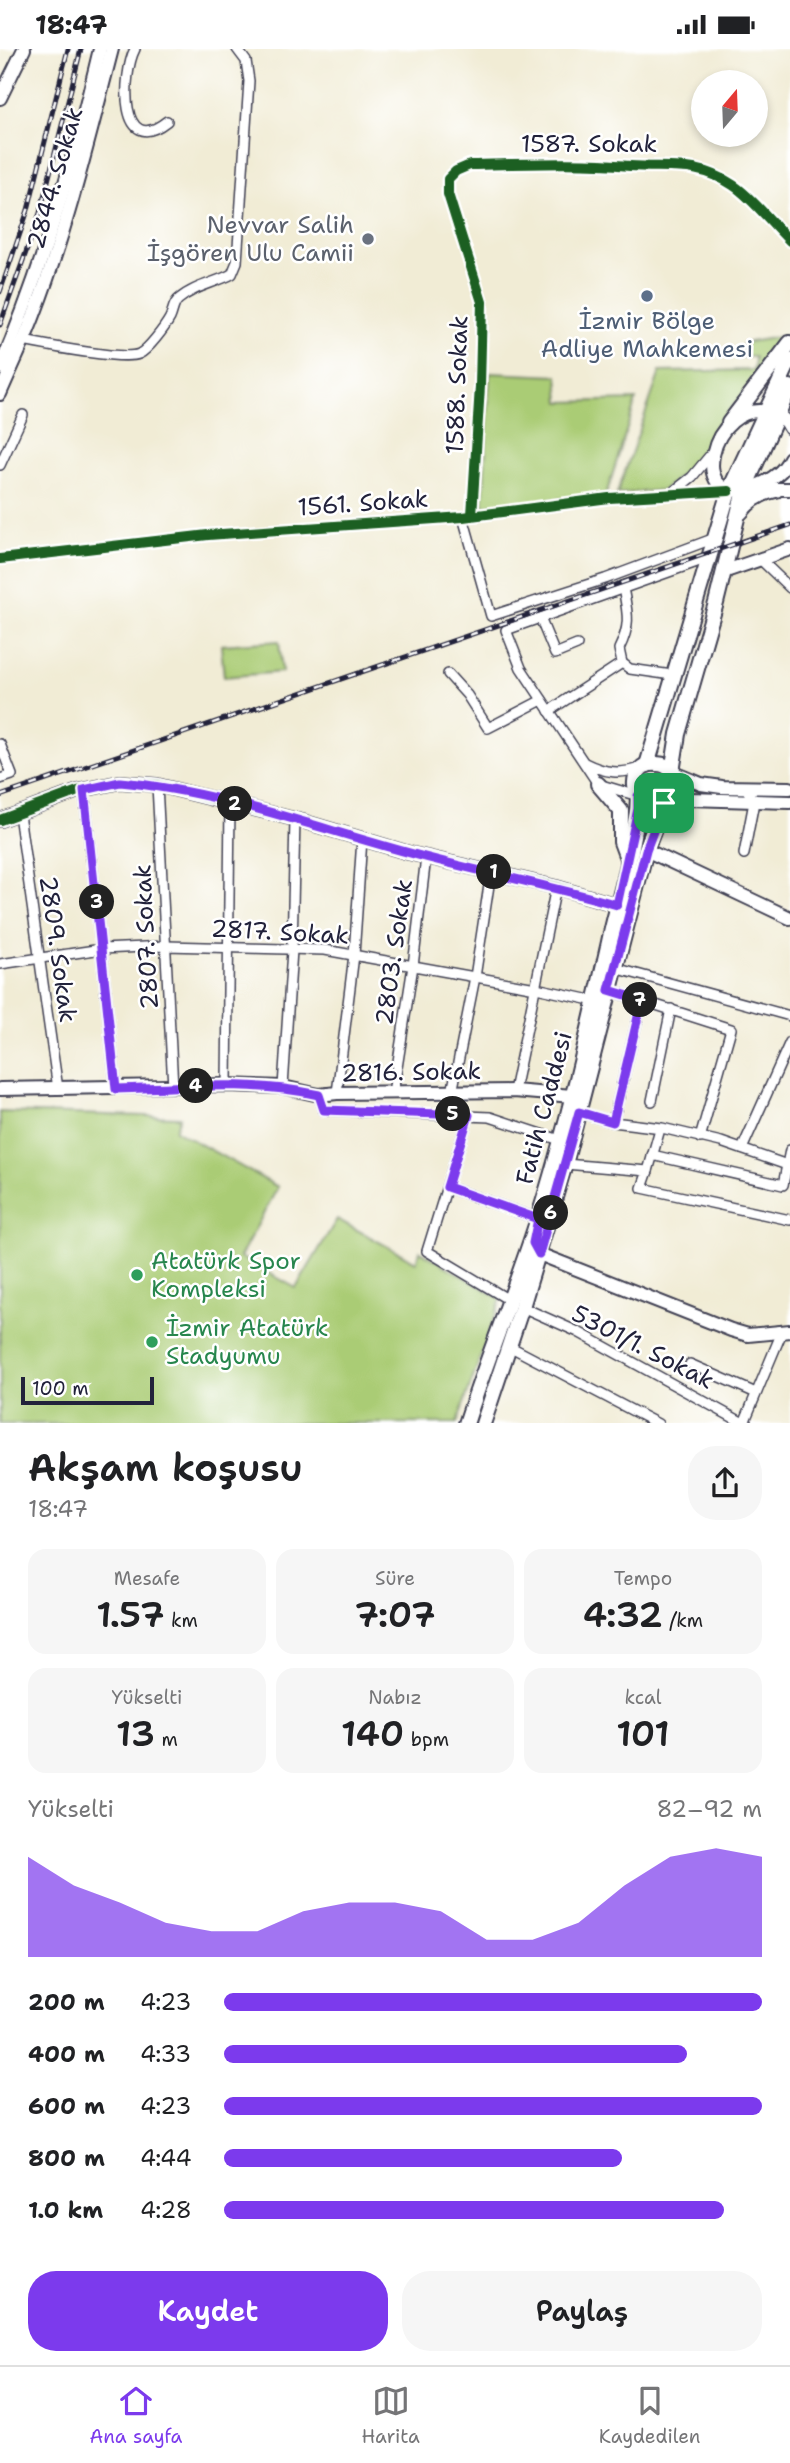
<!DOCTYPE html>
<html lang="tr">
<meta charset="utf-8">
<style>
:root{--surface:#fff;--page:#f6f6f6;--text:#202124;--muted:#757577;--line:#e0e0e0;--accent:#7c3aed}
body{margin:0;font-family:"Shantell Sans",sans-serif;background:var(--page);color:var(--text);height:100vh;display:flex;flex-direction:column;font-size:26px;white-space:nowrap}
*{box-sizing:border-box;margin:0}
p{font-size:23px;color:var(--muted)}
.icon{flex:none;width:38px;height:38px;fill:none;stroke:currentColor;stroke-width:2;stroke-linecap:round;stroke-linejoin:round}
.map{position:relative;height:1374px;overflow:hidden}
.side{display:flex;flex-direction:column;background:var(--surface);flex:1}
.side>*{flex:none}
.needle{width:46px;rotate:19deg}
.buttons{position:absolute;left:691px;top:21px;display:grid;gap:14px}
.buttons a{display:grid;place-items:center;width:77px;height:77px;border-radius:50%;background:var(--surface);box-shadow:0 4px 10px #0003;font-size:35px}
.scale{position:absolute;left:21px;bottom:18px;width:133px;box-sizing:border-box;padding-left:7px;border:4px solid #22223b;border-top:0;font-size:19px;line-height:24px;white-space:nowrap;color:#22223b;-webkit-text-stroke:5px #fff;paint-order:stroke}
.pin{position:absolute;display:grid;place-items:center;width:60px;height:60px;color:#fff;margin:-30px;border-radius:14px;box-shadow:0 4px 10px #0006}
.km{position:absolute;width:35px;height:35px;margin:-18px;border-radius:50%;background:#222;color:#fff;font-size:19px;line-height:35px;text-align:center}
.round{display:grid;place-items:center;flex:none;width:74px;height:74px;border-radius:28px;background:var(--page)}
.head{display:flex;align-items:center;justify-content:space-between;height:119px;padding:0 28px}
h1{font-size:38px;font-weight:600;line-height:52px}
.stats{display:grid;grid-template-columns:repeat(3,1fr);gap:10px;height:119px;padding:7px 28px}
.stats div{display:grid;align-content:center;border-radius:18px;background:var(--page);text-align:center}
.stats b{font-size:35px;font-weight:600}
.stats small{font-size:19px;font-weight:400}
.stats p{font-size:19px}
.chart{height:196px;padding:14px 28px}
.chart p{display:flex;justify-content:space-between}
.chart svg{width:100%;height:126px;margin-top:7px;fill:var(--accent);opacity:.7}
.action{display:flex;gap:14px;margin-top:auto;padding:14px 28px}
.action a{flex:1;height:80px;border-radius:28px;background:var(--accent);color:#fff;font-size:28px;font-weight:600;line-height:80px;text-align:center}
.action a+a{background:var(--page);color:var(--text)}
ul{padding:0 28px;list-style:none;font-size:23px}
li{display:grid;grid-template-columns:112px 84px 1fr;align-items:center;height:52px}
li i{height:18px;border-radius:9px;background:var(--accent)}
.status{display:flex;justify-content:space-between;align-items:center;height:49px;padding:0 35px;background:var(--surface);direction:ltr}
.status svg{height:19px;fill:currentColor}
.tab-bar{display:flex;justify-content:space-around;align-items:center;height:98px;border-top:2px solid var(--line);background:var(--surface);font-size:19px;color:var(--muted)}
.tab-bar a{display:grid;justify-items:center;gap:4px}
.tab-bar .current{color:var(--accent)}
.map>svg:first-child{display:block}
</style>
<div class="status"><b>18:47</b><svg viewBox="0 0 49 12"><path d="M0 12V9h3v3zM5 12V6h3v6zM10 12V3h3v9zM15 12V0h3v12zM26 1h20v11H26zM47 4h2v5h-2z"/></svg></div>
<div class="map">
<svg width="790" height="1375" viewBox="0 0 790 1375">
<rect width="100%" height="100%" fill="#fff"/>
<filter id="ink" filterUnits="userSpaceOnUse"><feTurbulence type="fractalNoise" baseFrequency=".0143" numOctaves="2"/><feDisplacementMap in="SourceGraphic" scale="14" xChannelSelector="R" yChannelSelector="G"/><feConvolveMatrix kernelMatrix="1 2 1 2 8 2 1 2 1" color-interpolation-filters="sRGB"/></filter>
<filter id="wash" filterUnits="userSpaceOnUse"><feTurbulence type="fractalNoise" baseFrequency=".00686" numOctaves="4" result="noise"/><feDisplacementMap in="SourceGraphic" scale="28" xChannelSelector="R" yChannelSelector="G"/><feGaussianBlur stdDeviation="1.57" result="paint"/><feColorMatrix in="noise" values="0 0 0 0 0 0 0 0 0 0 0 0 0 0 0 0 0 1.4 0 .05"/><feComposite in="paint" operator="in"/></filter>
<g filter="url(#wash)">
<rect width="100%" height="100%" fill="#f1ecd5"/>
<g fill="#aacc75" stroke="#667758" stroke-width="2">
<polygon points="785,287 742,347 714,379 697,413 663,441 617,445 660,323 754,321 755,308 742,308 743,294"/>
<polygon points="490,324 558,327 560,353 636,351 606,446 483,457"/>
<polygon points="279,592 282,623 224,628 221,596"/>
<polygon points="0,1063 180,1068 175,1081 278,1138 240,1208 296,1239 337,1170 416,1213 420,1202 501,1250 457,1374 0,1375"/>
</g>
</g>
<g filter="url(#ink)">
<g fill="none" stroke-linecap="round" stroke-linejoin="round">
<g stroke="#414052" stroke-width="12">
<g id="street">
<path d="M135,0C122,25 119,110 167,72"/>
<path d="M23,292C44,296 123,312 139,305C148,301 165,278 170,269C173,263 173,254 179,250C194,237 215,234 232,225L237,213L249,32L246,12L237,0"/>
<polyline points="0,416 23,366"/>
<polyline points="669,446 692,428 712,404"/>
<path d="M472,466L480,337L482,253L448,145V130L456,122L470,116C523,115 577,112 630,117C669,120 697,112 733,136C753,149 772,175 790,192"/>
<polyline points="463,468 491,567 605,530 715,489"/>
<polyline points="0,510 208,486 463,468 609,449 729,442"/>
<polyline points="760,510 790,539"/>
<polyline points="540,569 555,605 577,596"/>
<path d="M622,614L619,600C631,576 628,565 623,539"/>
<polyline points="448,625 467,646 488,679 542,651"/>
<polyline points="549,662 622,614 630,620 672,626"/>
<polyline points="0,695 12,726 0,730"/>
<path d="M585,714C605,724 621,726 642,718"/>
<polyline points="157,736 173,1038"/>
<polyline points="84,741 116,1040"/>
<polyline points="638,747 598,735 521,619 506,581 708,509"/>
<polyline points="19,765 58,1040"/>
<polyline points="744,805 754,753 746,739"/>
<polyline points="0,915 102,900 166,897 325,901 536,939 596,952"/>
<polyline points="615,919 790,967"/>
<polyline points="609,941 731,980 700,1089"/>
<polyline points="227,1036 230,754"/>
<polyline points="283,1038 292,901 295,770"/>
<polyline points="514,1042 556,838"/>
<polyline points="337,1044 354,906 362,790"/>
<polyline points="393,1044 413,917 426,808"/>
<polyline points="452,1044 475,928 491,823"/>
<polyline points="319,1046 324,1061 490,1068 560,1091 565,1091"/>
<polyline points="652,1052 671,960"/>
<polyline points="578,1063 613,1073 662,1079 721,1093 790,1117"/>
<polyline points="469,1066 427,1202 509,1251"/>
<polyline points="613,1073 642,951"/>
<polyline points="742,1100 790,993"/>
<polyline points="652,1106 783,1136 790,1101"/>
<polyline points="565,1115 648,1122 642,1139 790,1171"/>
<polyline points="648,1122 660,1080"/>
<polyline points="447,1138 538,1170"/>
<polyline points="522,1258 578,1283 745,1375"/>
<polyline points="509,1297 658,1375"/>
<polyline points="690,1315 756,1344"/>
<polyline points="744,1374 782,1283"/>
</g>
</g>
<g stroke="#414052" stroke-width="16">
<g id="secondary">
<polyline points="0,49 24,0"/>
<path d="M0,319C44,216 74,109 100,0"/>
<path d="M0,345C11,319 24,293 34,266C67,180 89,89 112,0"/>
<path d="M790,379C786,370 778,365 769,363C710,350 685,462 753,438C768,433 783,424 790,409"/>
<polyline points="767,440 790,440"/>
<polyline points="723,523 790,500"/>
<polyline points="672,723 701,735 722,738 790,739"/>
<polyline points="664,754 689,750 790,753"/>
<polyline points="0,771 78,742 120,733 157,736 302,772 409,804 556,838 617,856"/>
<polyline points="646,801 790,869"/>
<polyline points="0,1040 227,1036 283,1038 319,1046 337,1044 514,1042 572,1047"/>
<polyline points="534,1198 539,1205 731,1281 748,1286 790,1282"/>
</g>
</g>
<g stroke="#414052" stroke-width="18">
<g id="primary">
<polyline points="729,374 790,294"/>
<path d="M741,463C750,450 761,444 776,441"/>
<polyline points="647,716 729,442 790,311"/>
<polyline points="672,723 678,685 716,554 744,441 790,338"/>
<polyline points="598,735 621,762 621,793 628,812"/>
<path d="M466,1375C488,1306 516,1239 538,1170C567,1079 588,985 609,893C619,846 637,796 638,747"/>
<path d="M483,1375L522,1258L565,1115L646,801L664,754C675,747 681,733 671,722C668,717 663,715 657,715C626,711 627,764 664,754"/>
</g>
</g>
<use href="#street" stroke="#fff" stroke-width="9"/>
<use href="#secondary" stroke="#fff" stroke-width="12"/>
<use href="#primary" stroke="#fff" stroke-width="14"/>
<g stroke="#22223b" stroke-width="5">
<g id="rail">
<polyline points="0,243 28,161 68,0"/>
<polyline points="0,276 40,164 81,0"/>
<polyline points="0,747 790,476"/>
</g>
</g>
<use href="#rail" stroke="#fff" stroke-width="2.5" stroke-dasharray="8" stroke-linecap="butt"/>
<g stroke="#fff" stroke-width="15">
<g id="cycleway">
<path d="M472,466L480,337L482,253L448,145V130L456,122L470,116C523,115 577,112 630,117C669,120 697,112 733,136C753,149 772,175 790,192"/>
<polyline points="0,510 208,486 463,468 609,449 729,442"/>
<polyline points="0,771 78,742 120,733 157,736 302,772 409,804 556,838 617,856"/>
</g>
</g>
<use href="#cycleway" stroke="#1b5e20" stroke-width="10"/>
</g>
</g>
<g fill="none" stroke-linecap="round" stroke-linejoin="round" filter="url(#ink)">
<g stroke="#fff" stroke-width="14">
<path id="route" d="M120,733C219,742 314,778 410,804C479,823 549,836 617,856L638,760V747L650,755L664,754L646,801L609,941L642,951L613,1073L579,1063L539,1205L533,1194L538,1170L447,1138L469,1066L324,1061L319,1046C251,1031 185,1038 116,1040L84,741Z"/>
</g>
<use href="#route" stroke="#7c3aed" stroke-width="9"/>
</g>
<circle fill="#6b7280" stroke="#fff" stroke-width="2.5" cx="368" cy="190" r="7"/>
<circle fill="#5c6f8a" stroke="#fff" stroke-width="2.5" cx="647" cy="247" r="7"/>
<g fill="#2e9e5b" stroke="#fff" stroke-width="2.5">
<circle cx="137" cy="1226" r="7"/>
<circle cx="152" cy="1293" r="7"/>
</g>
<g text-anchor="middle" stroke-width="5" stroke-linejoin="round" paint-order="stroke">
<g font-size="24" fill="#22223b" stroke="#fff">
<text x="589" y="103">1587. Sokak</text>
<text transform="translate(55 129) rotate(-74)" y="8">2844. Sokak</text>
<text transform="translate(457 336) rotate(-88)" y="8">1588. Sokak</text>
<text transform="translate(363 454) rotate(-4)" y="8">1561. Sokak</text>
<text transform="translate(280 883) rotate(3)" y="8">2817. Sokak</text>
<text transform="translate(146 888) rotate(-93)" y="8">2807. Sokak</text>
<text transform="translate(58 900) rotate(82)" y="8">2809. Sokak</text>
<text transform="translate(394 903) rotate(-82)" y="8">2803. Sokak</text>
<text transform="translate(411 1023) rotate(-1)" y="8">2816. Sokak</text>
<text transform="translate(544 1059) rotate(-75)" y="8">Fatih Caddesi</text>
<text transform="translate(643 1298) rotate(27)" y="8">5301/1. Sokak</text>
</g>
<g font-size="24" fill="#5b616d" stroke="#fff" text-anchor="end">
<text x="354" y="184">Nevvar Salih<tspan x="354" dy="28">İşgören Ulu Camii</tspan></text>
</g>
<g font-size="24" fill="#4e5e75" stroke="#fff">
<text x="647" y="280">İzmir Bölge<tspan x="647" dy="28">Adliye Mahkemesi</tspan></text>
</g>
<g font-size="24" fill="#27864d" stroke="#fff" text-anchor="start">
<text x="151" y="1220">Atatürk Spor<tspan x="151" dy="28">Kompleksi</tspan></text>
<text x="166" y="1287">İzmir Atatürk<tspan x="166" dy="28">Stadyumu</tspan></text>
</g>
</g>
</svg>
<div class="buttons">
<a><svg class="needle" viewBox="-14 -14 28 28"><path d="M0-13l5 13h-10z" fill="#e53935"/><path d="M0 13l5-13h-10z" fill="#757577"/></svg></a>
</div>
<div class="scale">100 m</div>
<div class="pin" style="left:664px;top:754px;background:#1e9e55"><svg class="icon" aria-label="arrive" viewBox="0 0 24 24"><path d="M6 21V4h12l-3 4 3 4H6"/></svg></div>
<b class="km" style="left:494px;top:823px">1</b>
<b class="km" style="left:235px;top:755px">2</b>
<b class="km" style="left:97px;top:853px">3</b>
<b class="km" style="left:196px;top:1037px">4</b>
<b class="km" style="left:453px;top:1065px">5</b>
<b class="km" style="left:551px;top:1164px">6</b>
<b class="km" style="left:640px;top:951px">7</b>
</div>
<section class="side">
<div class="head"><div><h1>Akşam koşusu</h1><p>18:47</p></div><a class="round"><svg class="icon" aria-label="share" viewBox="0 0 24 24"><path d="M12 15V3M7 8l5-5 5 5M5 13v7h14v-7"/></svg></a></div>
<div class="stats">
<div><p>Mesafe</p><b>1.57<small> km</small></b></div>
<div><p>Süre</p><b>7:07</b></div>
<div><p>Tempo</p><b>4:32<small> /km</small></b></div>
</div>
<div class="stats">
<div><p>Yükselti</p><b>13<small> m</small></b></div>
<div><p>Nabız</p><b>140<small> bpm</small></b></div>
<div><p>kcal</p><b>101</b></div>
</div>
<div class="chart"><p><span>Yükselti</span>82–92 m</p>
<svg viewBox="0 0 160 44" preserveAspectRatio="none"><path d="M0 44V9L10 19L20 25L30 32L40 35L50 35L60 28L70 25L80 25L90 28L100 38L110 38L120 32L130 19L140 9L150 6L160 9V44z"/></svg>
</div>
<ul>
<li><b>200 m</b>4:23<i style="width:100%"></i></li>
<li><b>400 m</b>4:33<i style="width:86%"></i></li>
<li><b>600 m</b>4:23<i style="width:100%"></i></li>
<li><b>800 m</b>4:44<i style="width:74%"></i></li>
<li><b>1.0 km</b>4:28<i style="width:93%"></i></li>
</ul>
<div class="action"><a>Kaydet</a><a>Paylaş</a></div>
</section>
<nav class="tab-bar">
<a class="current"><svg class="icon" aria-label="home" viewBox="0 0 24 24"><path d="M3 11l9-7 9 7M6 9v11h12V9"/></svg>Ana sayfa</a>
<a><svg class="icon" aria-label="map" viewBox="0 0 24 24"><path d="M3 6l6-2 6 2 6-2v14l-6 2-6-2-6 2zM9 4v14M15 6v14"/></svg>Harita</a>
<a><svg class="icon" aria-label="saved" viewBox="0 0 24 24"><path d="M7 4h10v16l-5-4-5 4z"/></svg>Kaydedilen</a>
</nav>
